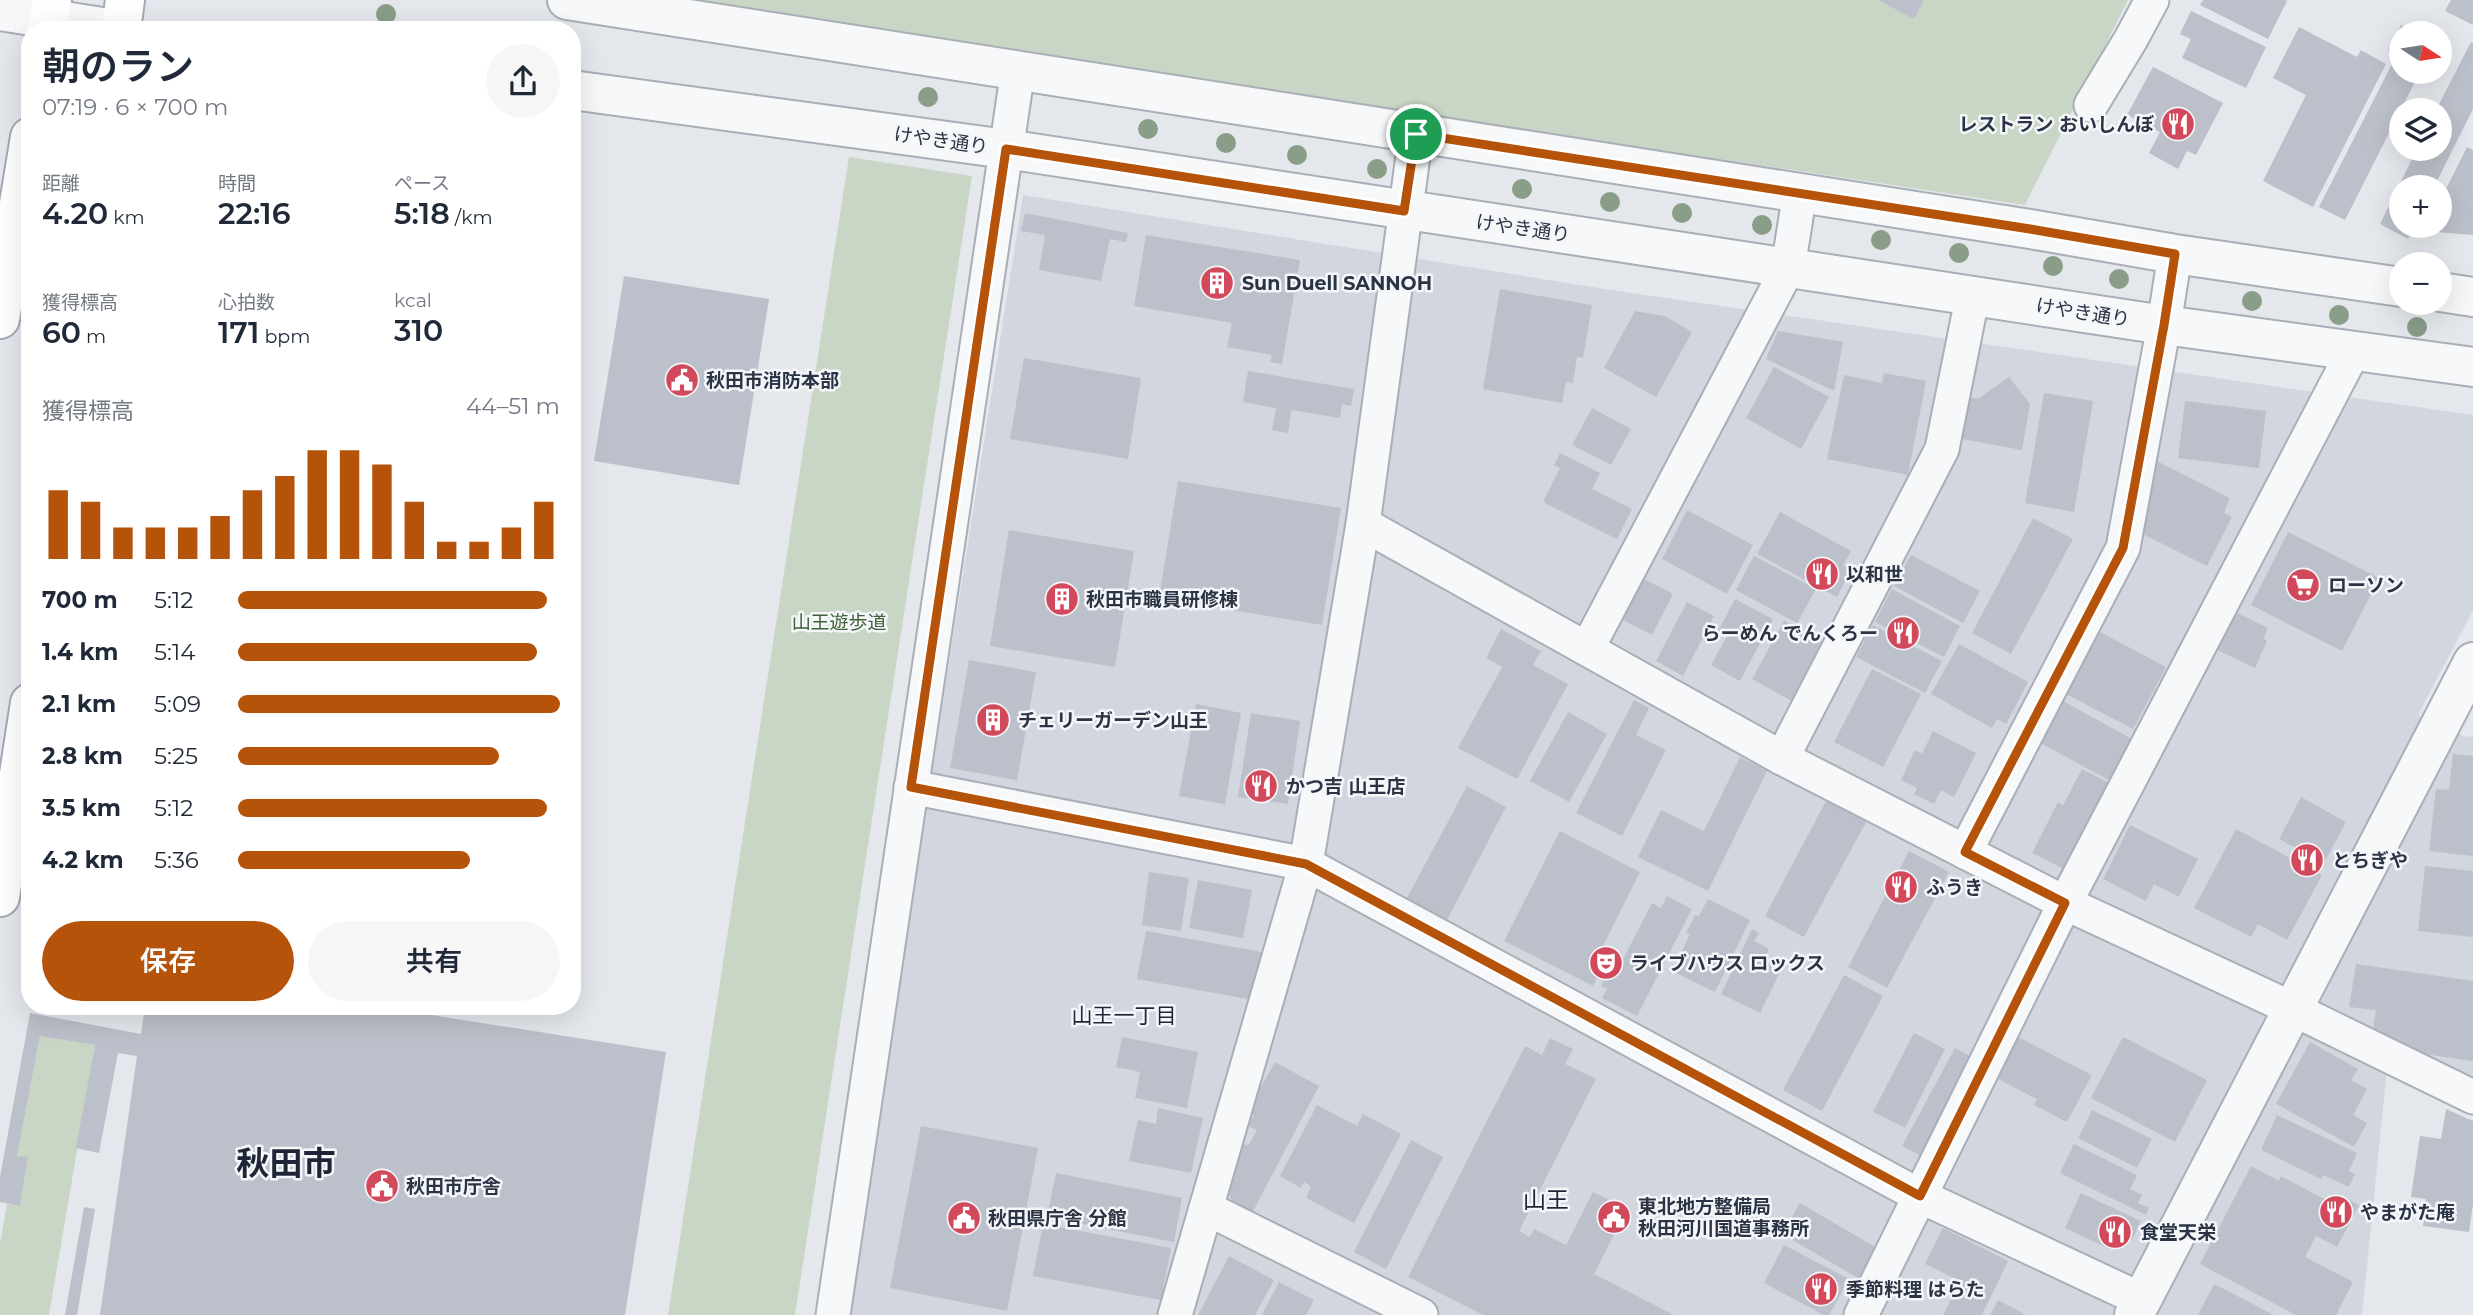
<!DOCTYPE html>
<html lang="ja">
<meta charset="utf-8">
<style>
:root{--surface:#fff;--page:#f6f6f7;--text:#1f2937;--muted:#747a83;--accent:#b45309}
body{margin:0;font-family:Montserrat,"Noto Sans JP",sans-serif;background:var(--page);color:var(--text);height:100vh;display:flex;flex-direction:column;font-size:26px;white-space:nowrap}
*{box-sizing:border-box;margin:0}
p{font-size:23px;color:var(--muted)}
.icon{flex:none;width:38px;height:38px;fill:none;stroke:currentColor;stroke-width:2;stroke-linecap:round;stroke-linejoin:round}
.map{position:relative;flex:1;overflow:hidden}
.side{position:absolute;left:21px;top:21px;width:560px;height:994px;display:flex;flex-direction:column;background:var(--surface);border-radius:28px;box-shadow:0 7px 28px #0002}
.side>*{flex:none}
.needle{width:46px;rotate:102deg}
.buttons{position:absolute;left:2389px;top:21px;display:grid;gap:14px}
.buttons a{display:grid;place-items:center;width:63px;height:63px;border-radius:50%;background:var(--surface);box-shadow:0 7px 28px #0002;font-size:35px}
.pin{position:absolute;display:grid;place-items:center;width:60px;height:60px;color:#fff;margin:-30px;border:4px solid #fff;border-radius:50%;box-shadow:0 2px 7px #0007}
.round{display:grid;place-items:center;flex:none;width:74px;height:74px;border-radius:37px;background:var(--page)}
.overview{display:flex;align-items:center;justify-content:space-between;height:119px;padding:0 21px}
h1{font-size:38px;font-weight:600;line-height:52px}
.figures{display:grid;grid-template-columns:repeat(3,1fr);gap:10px;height:119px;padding:7px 21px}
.figures div{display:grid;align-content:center}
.figures b{font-size:30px;font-weight:600}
.figures small{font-size:19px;font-weight:400}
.figures p{font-size:19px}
.chart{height:196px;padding:14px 21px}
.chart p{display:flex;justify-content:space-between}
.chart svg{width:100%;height:126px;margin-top:7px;stroke:var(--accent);stroke-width:6}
.action{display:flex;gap:14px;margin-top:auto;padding:14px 21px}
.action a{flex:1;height:80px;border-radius:42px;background:var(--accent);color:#fff;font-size:28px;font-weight:600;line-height:80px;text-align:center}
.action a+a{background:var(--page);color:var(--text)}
ul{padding:0 21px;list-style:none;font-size:23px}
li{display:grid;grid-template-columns:112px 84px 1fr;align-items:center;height:52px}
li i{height:18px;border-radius:9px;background:var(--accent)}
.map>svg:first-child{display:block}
</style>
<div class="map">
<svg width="2473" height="1315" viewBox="0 0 2473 1315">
<rect width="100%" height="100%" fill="#e4e7ec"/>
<polygon fill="#d2d6de" points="1023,195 1611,290 2473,415 2473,610 2418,715 2464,736 2473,737 2473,1090 2389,1049 2362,1315 846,1315"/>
<g fill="#c9d6c5">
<polygon points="698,0 2128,0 2025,205 1607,142"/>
<polygon points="849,157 972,176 795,1315 668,1315"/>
<polygon points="40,1036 95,1045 49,1315 0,1315 0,1244 7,1204 20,1206 28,1158 17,1156"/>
</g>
<g fill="#bbc0ca">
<polygon points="1878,0 1924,0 1914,19"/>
<polygon points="2203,0 2284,0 2287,1 2268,39 2200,5"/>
<polygon points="2451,0 2473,0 2473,25 2445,11"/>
<polygon points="2191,11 2266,47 2246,88 2182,58 2191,39 2180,34"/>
<polygon points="2401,25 2417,33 2401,33 2401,72 2420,72 2345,220 2319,207 2396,56 2388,51"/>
<polygon points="2299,27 2357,57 2361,50 2386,64 2313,207 2263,181 2306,95 2273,78"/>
<polygon points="2471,42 2473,43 2473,109 2434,187 2401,187 2401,226 2415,226 2408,239 2380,224 2417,149 2440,149 2440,110 2436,110"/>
<polygon points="2153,67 2223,103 2196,155 2187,151 2178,169 2149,153 2160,132 2127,115"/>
<polygon points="2467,147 2473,150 2473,235 2424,231 2427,226 2440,226 2440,201"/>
<polygon points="1025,213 1128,233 1126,242 1110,239 1101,281 1039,270 1045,235 1021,231"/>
<polygon points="1146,235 1300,260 1282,364 1270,362 1272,355 1227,347 1232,323 1134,306"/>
<polygon points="624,276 769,299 739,485 594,461"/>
<polygon points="1500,289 1592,305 1583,358 1577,357 1573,383 1566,382 1562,403 1483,389"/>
<polygon points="1635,311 1665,316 1692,332 1656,397 1604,368"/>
<polygon points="1778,331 1843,342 1834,391 1766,359"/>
<polygon points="1024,358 1141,378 1128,459 1010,439"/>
<polygon points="1774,367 1829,397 1801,449 1746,418"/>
<polygon points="1248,371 1354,389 1351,406 1342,404 1340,418 1291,410 1288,433 1272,430 1276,408 1243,402"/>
<polygon points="1884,373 1926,381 1908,475 1827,459 1844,375 1882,383"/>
<polygon points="2009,377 2030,404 2022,450 1957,438 1963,396 1978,399"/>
<polygon points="2044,393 2093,401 2074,512 2025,503"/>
<polygon points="2185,401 2266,411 2259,468 2178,458"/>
<polygon points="1592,408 1631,429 1611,465 1572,445"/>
<polygon points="1560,453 1600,473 1592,489 1632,509 1617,539 1543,502 1560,468 1554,465"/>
<polygon points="2155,460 2230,498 2224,513 2232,517 2207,566 2141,533"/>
<polygon points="1178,481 1341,508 1322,625 1159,598"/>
<polygon points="1687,510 1753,545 1727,594 1662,559"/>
<polygon points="1780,512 1851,551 1843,565 1851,570 1837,597 1757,554"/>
<polygon points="2033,518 2073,539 2011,654 1972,633"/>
<polygon points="1009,530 1134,551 1115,667 990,646"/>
<polygon points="2288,532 2379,578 2342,651 2251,605"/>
<polygon points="1911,555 1980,591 1963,623 1894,586"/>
<polygon points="1754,556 1816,589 1797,623 1736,590"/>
<polygon points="1644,579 1673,594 1652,635 1623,620"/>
<polygon points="1892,589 1960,626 1944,657 1875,622"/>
<polygon points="1735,599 1773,619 1740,681 1711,665 1727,636 1718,631"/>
<polygon points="1687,602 1714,616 1683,676 1656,661"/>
<polygon points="2229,609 2268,628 2263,639 2267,641 2255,668 2211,647"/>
<polygon points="1784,621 1823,644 1792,701 1752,679"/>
<polygon points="1873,625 1942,661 1925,693 1856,657"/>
<polygon points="1501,629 1541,651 1533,665 1568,684 1517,779 1458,748 1502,667 1486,658"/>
<polygon points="2100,632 2166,667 2133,729 2066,694"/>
<polygon points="1959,644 2028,682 2006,724 1997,719 1992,728 1931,694"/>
<polygon points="969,660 1036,672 1017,780 950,768"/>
<polygon points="1872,669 1921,694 1883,767 1834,742"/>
<polygon points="1634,700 1649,708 1636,735 1666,750 1622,836 1576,813"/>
<polygon points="2063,701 2132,739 2109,780 2040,743"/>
<polygon points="1196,704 1241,713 1225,804 1179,796"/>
<polygon points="1568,712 1607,734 1569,802 1530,781"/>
<polygon points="1251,713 1300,721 1288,804 1238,797"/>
<polygon points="1933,731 1976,753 1954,797 1941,790 1934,804 1914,794 1917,788 1901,780 1915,750 1922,754"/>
<polygon points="2453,754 2473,756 2473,856 2429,851 2436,789 2449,790"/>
<polygon points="1740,757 1767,771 1708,891 1638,857 1661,810 1704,831"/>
<polygon points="2082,769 2109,783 2064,869 2032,853 2058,802 2063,805"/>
<polygon points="1467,786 1506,807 1446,922 1406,900"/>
<polygon points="2301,797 2346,822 2324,863 2279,839"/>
<polygon points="1826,801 1866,822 1804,937 1765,916"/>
<polygon points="2130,825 2198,859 2179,897 2154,884 2146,901 2103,879"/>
<polygon points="2236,829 2322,875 2287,940 2258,924 2251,937 2194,908"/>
<polygon points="1560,831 1640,872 1595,962 1603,966 1593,986 1504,941"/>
<polygon points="1909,851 1949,872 1887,988 1848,967"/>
<polygon points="2425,866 2473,871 2473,937 2418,931"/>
<polygon points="1149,872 1189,878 1181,931 1142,925"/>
<polygon points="1198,880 1252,890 1243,938 1189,928"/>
<polygon points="1667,896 1692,909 1637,1016 1602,998 1607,989 1601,986 1617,956 1623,959 1652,903 1661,908"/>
<polygon points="1708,899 1750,920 1715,992 1676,973 1685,953 1682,951 1690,934 1686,933 1695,915 1699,916"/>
<polygon points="1752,929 1759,933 1754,941 1769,949 1765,957 1783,966 1760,1013 1721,994"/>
<polygon points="1146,931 1262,952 1253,1000 1137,979"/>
<polygon points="2356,964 2473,981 2473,1061 2410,1052 2372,1037 2376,1010 2349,1007"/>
<polygon points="1844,975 1883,996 1822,1111 1783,1090"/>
<polygon points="145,1006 374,1006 666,1052 625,1315 100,1315 137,1056 118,1053 99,1153 76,1148 95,1045 40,1036 17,1156 28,1157 20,1206 0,1202 0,1177 30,1013 141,1034"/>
<polygon points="1914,1033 1945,1049 1905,1128 1873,1112"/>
<polygon points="2016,1036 2092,1075 2067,1122 2034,1105 2037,1099 1994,1077"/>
<polygon points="1122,1037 1198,1052 1187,1108 1135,1098 1140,1072 1116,1067"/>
<polygon points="2123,1037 2207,1080 2175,1142 2091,1098"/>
<polygon points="1550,1038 1573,1049 1565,1064 1596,1079 1519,1231 1530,1237 1534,1229 1566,1245 1593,1192 1627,1209 1594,1274 1674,1315 1483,1315 1408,1277 1525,1046 1542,1055"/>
<polygon points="2310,1042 2358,1069 2351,1080 2367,1089 2353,1115 2367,1123 2354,1147 2276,1104"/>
<polygon points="1955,1048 1979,1061 1927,1159 1902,1146"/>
<polygon points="1275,1062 1319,1086 1252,1213 1234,1204 1222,1182 1243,1143 1248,1146 1257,1130 1248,1126 1254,1115 1242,1109 1257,1081 1262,1085"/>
<polygon points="1317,1105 1357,1126 1363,1114 1401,1134 1354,1223 1306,1198 1311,1186 1304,1182 1301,1188 1280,1176"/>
<polygon points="1158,1108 1203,1118 1191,1173 1129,1161 1138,1120 1156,1124"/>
<polygon points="2446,1109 2473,1121 2473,1204 2469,1232 2423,1226 2426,1199 2411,1197 2420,1136 2441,1139"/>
<polygon points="2092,1110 2152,1139 2137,1168 2078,1138"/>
<polygon points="2277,1115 2357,1153 2349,1171 2355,1174 2349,1187 2323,1175 2321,1179 2261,1150"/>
<polygon points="921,1126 1038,1148 1007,1311 890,1288"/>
<polygon points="1411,1140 1443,1157 1386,1269 1354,1252"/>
<polygon points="2074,1144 2137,1175 2130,1189 2142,1195 2138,1203 2149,1208 2146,1215 2060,1173"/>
<polygon points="2251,1166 2279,1181 2281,1176 2334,1204 2340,1195 2359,1205 2337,1247 2316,1236 2305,1257 2353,1282 2336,1315 2296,1315 2200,1264"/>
<polygon points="1056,1173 1182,1198 1174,1242 1047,1217"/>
<polygon points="2081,1193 2141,1221 2132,1240 2110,1249 2065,1228"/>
<polygon points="1800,1203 1882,1251 1865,1282 1782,1234"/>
<polygon points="84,1207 95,1209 77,1315 65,1315"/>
<polygon points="1043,1224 1171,1248 1161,1300 1033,1276"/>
<polygon points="1943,1228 2008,1261 1982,1315 1943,1315 1960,1281 1925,1264"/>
<polygon points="1784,1245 1849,1279 1829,1315 1824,1315 1764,1283"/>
<polygon points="1229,1256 1274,1280 1255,1315 1198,1315"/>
<polygon points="1279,1282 1314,1300 1306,1315 1262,1315"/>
<polygon points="2214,1284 2274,1315 2198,1315"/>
<polygon points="1998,1300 2026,1315 1990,1315"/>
</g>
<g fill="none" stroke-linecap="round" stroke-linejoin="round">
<g stroke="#a9aeb7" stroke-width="37">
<g id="minor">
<polyline points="2091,105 2131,39 2152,0"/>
<polyline points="1363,524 1782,758 2065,903 2293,1009 2473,1097"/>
<polyline points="1587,649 1788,268 1800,192"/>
<polyline points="1782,758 1942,449 1973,294"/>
<polyline points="911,787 1306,864 1920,1196 2142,1300"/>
<polyline points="1965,852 2123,548 2164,325 2175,254"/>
<polyline points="1206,1208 1421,1315"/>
<polyline points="833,1315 1018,70"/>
<polyline points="1175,1315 1306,864 1363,524 1416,134"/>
<polyline points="1861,1315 2065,903 2353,352"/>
</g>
</g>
<g stroke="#a9aeb7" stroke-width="42">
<g id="tertiary">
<polyline points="567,0 2030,229 2175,254 2401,287"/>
<polyline points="0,11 121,30"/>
<polyline points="572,90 1006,149 2164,325 2473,367"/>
<polyline points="2440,292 2473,297"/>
<polyline points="2134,1315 2473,662"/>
</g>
</g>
<g stroke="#a3abb8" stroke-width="42">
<g id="primary">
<polyline points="47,30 52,0"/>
<polyline points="121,30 125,0"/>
<polyline points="0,319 30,137"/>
<polyline points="0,897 30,703"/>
</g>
</g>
<use href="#minor" stroke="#f7f8fa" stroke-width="33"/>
<use href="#tertiary" stroke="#f7f8fa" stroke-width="38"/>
<use href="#primary" stroke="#fff" stroke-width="38"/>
</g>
<g fill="#899d89">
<circle cx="386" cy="14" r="10"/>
<circle cx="928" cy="97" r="10"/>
<circle cx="1148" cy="129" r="10"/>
<circle cx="1226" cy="143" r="10"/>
<circle cx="1297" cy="155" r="10"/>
<circle cx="1377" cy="169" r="10"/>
<circle cx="1522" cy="189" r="10"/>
<circle cx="1610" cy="202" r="10"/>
<circle cx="1682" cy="213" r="10"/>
<circle cx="1762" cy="225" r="10"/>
<circle cx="1881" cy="240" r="10"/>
<circle cx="1959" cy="253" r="10"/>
<circle cx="2053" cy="266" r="10"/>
<circle cx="2119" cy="279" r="10"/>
<circle cx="2252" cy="301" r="10"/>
<circle cx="2339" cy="315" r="10"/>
<circle cx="2417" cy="327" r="10"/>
</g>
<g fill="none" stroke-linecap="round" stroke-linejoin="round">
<g stroke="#fff" stroke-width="14">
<polygon id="route" points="1416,134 2030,229 2175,254 2164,325 2123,548 1965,852 2065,903 1920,1196 1306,864 911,787 1006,149 1404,211"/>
</g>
<use href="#route" stroke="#b45309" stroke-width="9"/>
</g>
<defs>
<g id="restaurant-disc" transform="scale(1.75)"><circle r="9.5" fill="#d1495b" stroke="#f4f6f9"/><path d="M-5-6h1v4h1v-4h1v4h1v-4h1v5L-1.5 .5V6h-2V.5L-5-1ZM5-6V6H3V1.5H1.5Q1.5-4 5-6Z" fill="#fff"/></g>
<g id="building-disc" transform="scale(1.75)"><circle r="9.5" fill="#d1495b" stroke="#f4f6f9"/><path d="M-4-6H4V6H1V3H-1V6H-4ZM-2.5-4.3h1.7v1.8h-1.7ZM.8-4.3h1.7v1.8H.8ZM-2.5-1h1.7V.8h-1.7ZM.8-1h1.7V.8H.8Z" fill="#fff"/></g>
<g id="civic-disc" transform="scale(1.75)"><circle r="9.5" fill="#d1495b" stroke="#f4f6f9"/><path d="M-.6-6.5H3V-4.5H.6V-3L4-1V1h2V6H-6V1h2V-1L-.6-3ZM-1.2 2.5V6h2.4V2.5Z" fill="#fff"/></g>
<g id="supermarket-disc" transform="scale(1.75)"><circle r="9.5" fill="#d1495b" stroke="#f4f6f9"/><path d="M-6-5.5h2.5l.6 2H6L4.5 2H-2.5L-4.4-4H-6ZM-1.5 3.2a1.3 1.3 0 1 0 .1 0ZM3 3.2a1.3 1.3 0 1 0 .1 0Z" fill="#fff"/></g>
<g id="theatre-disc" transform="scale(1.75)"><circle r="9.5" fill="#d1495b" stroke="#f4f6f9"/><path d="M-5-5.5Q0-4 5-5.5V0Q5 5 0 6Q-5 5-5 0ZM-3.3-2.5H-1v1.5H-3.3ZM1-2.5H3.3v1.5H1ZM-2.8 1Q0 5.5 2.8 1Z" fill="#fff"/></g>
</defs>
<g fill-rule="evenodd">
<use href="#restaurant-disc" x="2178" y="124"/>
<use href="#building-disc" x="1217" y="283"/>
<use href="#civic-disc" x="682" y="380"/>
<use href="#restaurant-disc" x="1822" y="574"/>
<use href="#supermarket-disc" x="2303" y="585"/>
<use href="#building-disc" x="1062" y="599"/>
<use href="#restaurant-disc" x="1903" y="633"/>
<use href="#building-disc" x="993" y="720"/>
<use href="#restaurant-disc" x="1261" y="786"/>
<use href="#restaurant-disc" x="2307" y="860"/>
<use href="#restaurant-disc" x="1901" y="887"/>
<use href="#theatre-disc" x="1606" y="963"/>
<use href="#civic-disc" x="382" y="1186"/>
<use href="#restaurant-disc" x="2336" y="1212"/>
<use href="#civic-disc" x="1614" y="1217"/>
<use href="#civic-disc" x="964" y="1218"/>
<use href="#restaurant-disc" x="2115" y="1232"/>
<use href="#restaurant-disc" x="1821" y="1289"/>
</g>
<g text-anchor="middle" stroke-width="5" stroke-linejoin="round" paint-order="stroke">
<g font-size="19" font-weight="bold" fill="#2b3445" stroke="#f4f6f9" text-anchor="start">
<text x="2154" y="131" text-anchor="end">レストラン おいしんぼ</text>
<text x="1242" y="290">Sun Duell SANNOH</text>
<text x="706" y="387">秋田市消防本部</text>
<text x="1846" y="581">以和世</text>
<text x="2328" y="592">ローソン</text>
<text x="1086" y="606">秋田市職員研修棟</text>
<text x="1878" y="640" text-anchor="end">らーめん でんくろー</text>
<text x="1018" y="727">チェリーガーデン山王</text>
<text x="1286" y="793">かつ吉 山王店</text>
<text x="2332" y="867">とちぎや</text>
<text x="1926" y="894">ふうき</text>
<text x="1630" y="970">ライブハウス ロックス</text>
<text x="406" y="1193">秋田市庁舎</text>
<text x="1638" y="1213">東北地方整備局<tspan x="1638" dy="22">秋田河川国道事務所</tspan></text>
<text x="2360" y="1219">やまがた庵</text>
<text x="988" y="1225">秋田県庁舎 分館</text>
<text x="2140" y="1239">食堂天栄</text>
<text x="1846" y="1296">季節料理 はらた</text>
</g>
<g font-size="19" fill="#2b3445" stroke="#f4f6f9">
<text transform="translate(941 140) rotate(8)" y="7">けやき通り</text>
<text transform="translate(1523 228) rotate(8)" y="7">けやき通り</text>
<text transform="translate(2083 312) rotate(9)" y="7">けやき通り</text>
</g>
<g font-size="19" fill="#3f6138" stroke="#f4f6f9">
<text x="839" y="629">山王遊歩道</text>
</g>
<g font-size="21" fill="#1d2536" stroke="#f4f6f9">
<text x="1124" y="1023">山王一丁目</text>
</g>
<g font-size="23" fill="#1d2536" stroke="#f4f6f9">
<text x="1546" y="1208">山王</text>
</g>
<g font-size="33" font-weight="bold" fill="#1d2536" stroke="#f4f6f9">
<text x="286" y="1175">秋田市</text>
</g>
</g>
</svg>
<div class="buttons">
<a><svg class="needle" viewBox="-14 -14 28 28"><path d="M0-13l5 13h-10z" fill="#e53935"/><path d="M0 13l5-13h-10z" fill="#747a83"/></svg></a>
<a><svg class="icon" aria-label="layers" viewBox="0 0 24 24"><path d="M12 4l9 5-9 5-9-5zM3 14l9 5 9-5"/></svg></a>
<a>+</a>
<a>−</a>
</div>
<div class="pin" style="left:1416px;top:134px;background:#1e9e55"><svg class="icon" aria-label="arrive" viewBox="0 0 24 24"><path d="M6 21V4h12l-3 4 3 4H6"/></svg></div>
<section class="side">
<div class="overview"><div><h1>朝のラン</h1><p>07:19 · 6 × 700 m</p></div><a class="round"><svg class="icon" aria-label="share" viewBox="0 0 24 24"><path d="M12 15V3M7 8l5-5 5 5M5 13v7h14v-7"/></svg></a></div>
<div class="figures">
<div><p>距離</p><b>4.20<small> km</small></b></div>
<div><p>時間</p><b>22:16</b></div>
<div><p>ペース</p><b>5:18<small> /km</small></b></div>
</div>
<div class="figures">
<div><p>獲得標高</p><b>60<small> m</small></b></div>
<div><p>心拍数</p><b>171<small> bpm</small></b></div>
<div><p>kcal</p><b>310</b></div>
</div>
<div class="chart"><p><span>獲得標高</span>44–51 m</p>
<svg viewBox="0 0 160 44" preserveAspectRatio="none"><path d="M5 44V20M15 44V24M25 44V33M35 44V33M45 44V33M55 44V29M65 44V20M75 44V15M85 44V6M95 44V6M105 44V11M115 44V24M125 44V38M135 44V38M145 44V33M155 44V24"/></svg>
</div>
<ul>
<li><b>700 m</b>5:12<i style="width:96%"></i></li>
<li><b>1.4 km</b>5:14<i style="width:93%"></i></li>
<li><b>2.1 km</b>5:09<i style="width:100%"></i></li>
<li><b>2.8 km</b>5:25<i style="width:81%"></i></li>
<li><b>3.5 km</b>5:12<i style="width:96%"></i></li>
<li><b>4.2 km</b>5:36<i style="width:72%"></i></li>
</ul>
<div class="action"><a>保存</a><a>共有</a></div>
</section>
</div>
